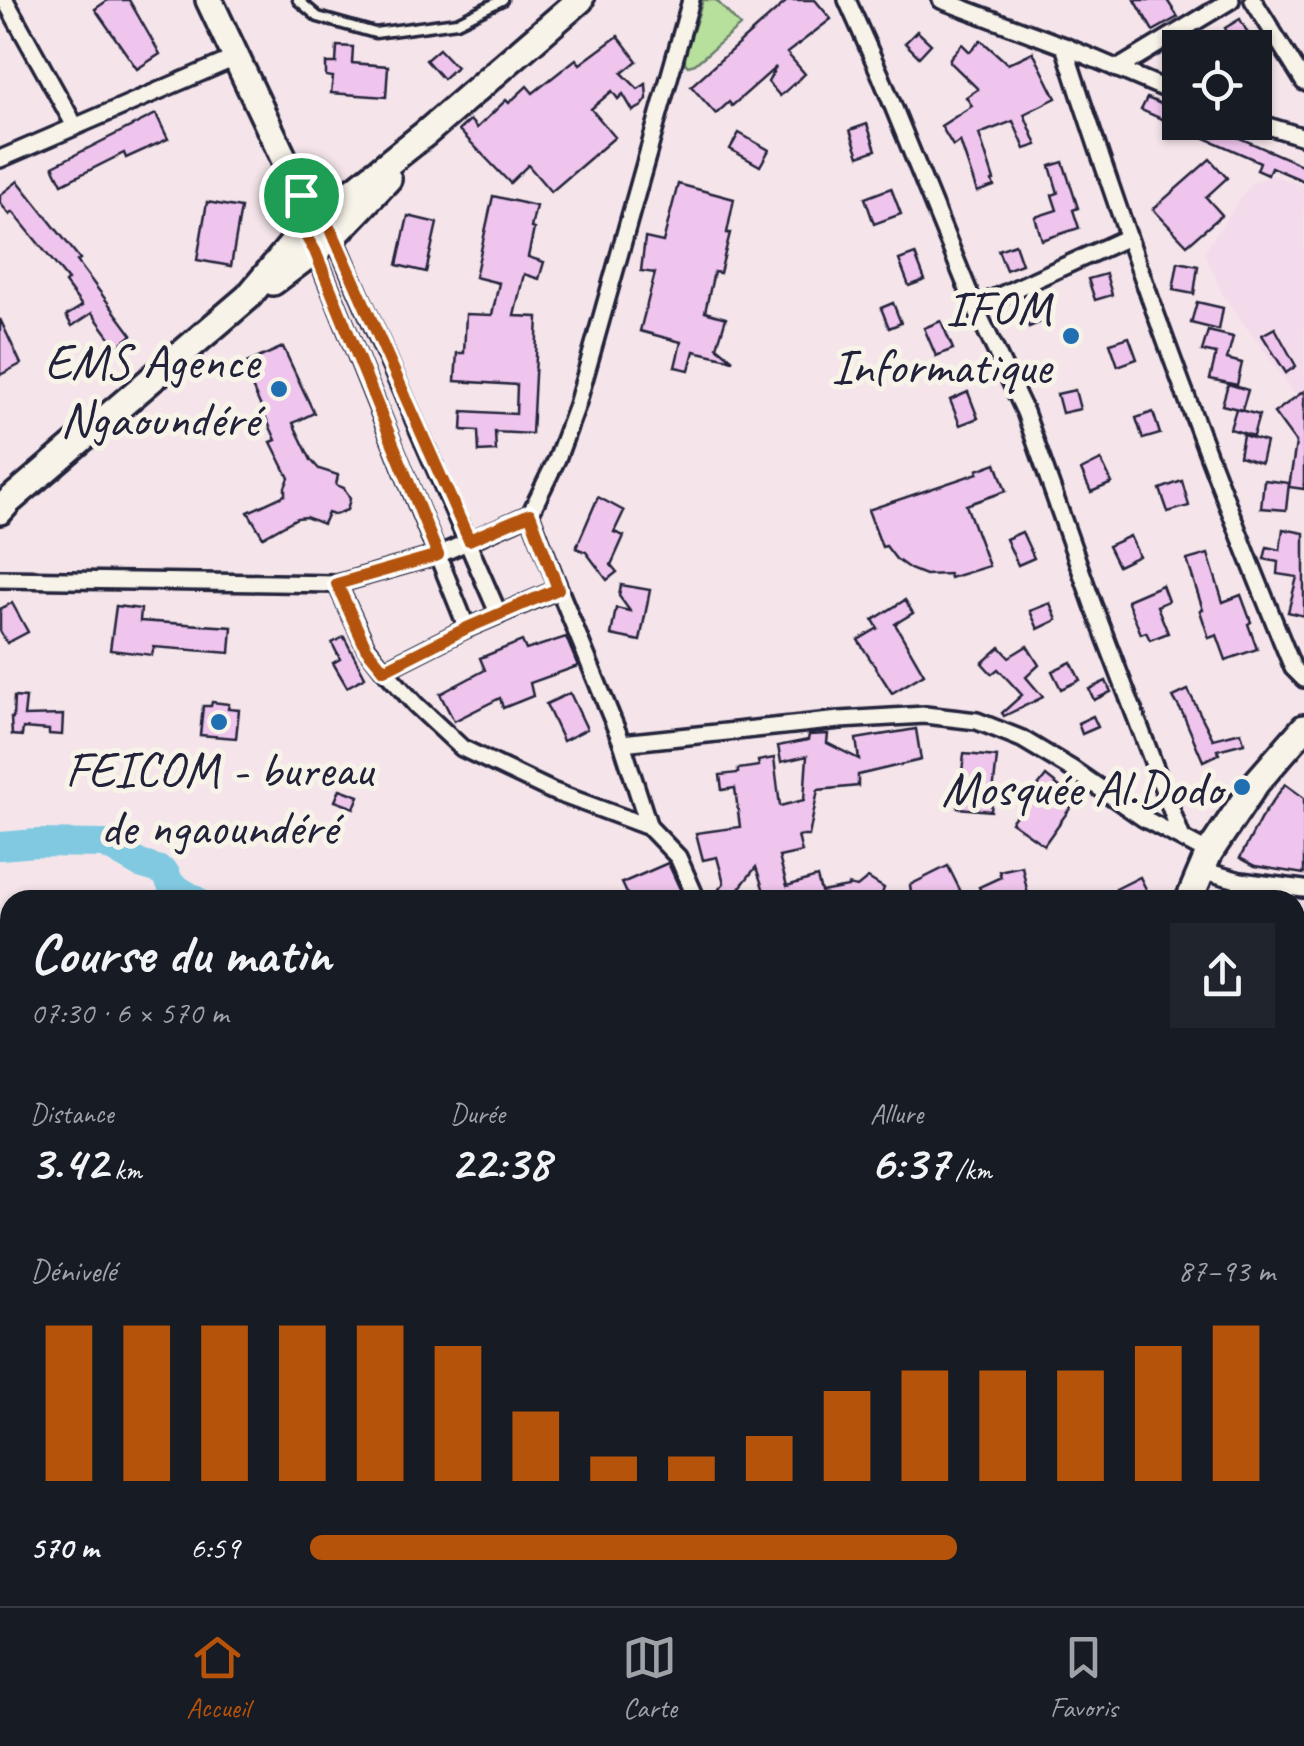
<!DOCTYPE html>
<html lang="fr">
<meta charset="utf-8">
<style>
:root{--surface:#171b24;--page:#20242c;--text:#f1f3f6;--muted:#9ea1a6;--line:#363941;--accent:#b45309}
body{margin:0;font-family:Caveat,sans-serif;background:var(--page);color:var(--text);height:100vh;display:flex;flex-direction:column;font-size:38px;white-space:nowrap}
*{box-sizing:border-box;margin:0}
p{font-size:32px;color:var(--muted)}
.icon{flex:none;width:55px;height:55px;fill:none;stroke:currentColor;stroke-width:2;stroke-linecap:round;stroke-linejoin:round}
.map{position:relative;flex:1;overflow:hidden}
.side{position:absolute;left:0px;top:890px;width:1305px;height:718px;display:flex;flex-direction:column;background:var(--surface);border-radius:30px 30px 0 0;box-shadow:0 2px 8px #0004}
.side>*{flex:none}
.buttons{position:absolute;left:1162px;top:30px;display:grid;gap:20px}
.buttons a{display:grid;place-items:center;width:110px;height:110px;border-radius:0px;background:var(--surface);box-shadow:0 2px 8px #0004;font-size:50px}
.pin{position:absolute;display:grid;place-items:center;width:85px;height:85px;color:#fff;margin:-42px;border:5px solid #fff;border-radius:50%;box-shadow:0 2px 10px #0007}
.round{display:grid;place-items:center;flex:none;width:105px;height:105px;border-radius:0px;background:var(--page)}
.overview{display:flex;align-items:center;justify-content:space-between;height:170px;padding:0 30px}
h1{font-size:55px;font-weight:700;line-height:75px}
.figures{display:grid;grid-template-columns:repeat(3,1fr);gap:15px;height:170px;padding:10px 30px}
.figures div{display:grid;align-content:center}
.figures b{font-size:50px;font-weight:700}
.figures small{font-size:28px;font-weight:400}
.figures p{font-size:28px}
.chart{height:280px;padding:20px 30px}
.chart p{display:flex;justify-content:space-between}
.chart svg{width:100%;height:180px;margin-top:10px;stroke:var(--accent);stroke-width:6}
ul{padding:0 30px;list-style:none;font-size:32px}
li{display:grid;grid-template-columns:160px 120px 1fr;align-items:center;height:75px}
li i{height:25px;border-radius:12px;background:var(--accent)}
.tab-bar{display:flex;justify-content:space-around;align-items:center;height:140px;border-top:2px solid var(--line);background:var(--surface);font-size:28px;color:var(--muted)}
.tab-bar a{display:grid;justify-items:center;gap:5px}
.tab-bar .selected{color:var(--accent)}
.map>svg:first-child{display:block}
</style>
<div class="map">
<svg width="1304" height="1606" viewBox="0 0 1304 1606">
<rect width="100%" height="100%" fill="#f5e5ea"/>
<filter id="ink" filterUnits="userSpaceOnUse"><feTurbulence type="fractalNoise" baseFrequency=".01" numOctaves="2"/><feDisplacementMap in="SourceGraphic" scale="20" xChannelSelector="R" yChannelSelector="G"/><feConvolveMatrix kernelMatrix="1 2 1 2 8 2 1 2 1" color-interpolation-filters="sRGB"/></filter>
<g filter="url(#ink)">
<polygon fill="#f3dbeb" points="1273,175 1304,186 1304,406 1222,294 1204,251 1251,183"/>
<polygon fill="#b7e09c" stroke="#6c816c" stroke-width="2.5" points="703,0 716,0 740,26 695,64 688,66 685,63 685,55"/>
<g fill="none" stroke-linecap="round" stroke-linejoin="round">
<g stroke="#80c9e1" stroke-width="28">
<polyline points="0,846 37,843 105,844 140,864 160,870 166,874 171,885 196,900"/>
<polyline points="907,1598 907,1606"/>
</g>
</g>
<g fill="#efc5ed" stroke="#22223b" stroke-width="2.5">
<polygon points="108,0 129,0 160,54 137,69 95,9"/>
<polygon points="788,0 815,0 831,19 787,53 805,74 780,96 768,82 776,67 732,106 729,102 716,114 691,86"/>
<polygon points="1135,0 1167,0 1178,17 1153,31"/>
<polygon points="1240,19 1256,48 1210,48 1229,36 1225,28"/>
<polygon points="917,31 931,44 919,57 905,43"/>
<polygon points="618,36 637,61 622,73 638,89 646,84 647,99 642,106 633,111 623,94 618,99 612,91 591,109 615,137 551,192 528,165 510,183 459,130 470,120 477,128 506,100 509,103 527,86 533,93 576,59 580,64"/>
<polygon points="981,40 1008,64 1033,52 1056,98 1024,114 1037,145 1025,149 1013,121 979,134 994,180 992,181 994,186 977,192 960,141 953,146 941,126 972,106 966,97 978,89 950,62 950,58 962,44 970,52"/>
<polygon points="337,46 353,47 352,63 388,66 386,97 331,93 333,77 326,76 326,63 336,63"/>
<polygon points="439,49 456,67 443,79 426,60"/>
<polygon points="1147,98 1180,112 1180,122 1203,122 1304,166 1304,181 1271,167 1268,175 1257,170 1260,162 1141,110"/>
<polygon points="156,114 168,139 126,158 124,153 62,184 53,166"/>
<polygon points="867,124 876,150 859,156 850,130"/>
<polygon points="739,133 769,150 760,166 730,149"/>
<polygon points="1210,159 1227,178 1206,197 1222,215 1187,245 1153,209"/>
<polygon points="1063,162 1078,208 1073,210 1079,228 1042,240 1035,217 1057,210 1052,195 1058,193 1050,166"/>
<polygon points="18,181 80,259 77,261 132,335 117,347 92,313 72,326 66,316 82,306 65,283 68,280 13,212 10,215 0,203 0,195"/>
<polygon points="678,184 734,199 727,233 730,233 720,273 714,272 705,312 726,318 717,347 733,360 694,351 689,370 675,367 681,342 640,331 655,273 641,271 645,238 663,242"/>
<polygon points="891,188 901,214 874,224 865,198"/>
<polygon points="493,196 536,206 531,228 534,229 528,257 544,262 539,279 524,274 514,316 538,317 532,434 495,432 496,451 479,452 478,431 462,430 463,411 516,414 517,385 455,381 457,353 464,353 466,314 492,315 499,283 475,277"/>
<polygon points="207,202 241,208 231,266 197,260"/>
<polygon points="408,216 437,223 426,272 397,265"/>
<polygon points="1015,244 1022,264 1006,270 998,250"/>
<polygon points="915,254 925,280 909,286 899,260"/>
<polygon points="1178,262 1198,266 1194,294 1173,290"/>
<polygon points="1106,274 1112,295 1095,300 1088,279"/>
<polygon points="1040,300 1048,319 1029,327 1021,307"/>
<polygon points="1197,302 1223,308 1219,330 1191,323"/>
<polygon points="893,303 901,323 889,328 881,308"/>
<polygon points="0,319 21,364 0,375"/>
<polygon points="941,321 953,349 936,356 924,328"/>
<polygon points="1275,328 1296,366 1286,373 1262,335"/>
<polygon points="1208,331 1233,337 1227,359 1242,363 1237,385 1210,379 1216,354 1202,351"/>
<polygon points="1129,337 1137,359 1118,366 1110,343"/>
<polygon points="283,347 314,413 293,423 311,460 319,469 338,475 336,485 344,488 350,499 347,510 334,515 328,513 323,524 306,517 297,518 263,537 248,512 285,495 285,487 289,478 271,442 276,440 242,365"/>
<polygon points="1228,384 1248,390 1242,410 1222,405"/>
<polygon points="1075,390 1080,409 1062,413 1057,394"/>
<polygon points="1304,391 1304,489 1289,487 1296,443 1274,413"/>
<polygon points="968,392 978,418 960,425 950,400"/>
<polygon points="1236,409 1259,415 1253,436 1230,429"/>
<polygon points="1153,412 1160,434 1143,439 1136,418"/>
<polygon points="1243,435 1266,442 1261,463 1239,456"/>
<polygon points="1101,460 1112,483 1091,492 1081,470"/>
<polygon points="996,463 1006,491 966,505 989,566 950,578 949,574 925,575 910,569 896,559 886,546 882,547 868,510 978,473 977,470"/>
<polygon points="1264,480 1289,483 1286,510 1261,508"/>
<polygon points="1182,481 1189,506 1168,512 1160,489"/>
<polygon points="598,497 624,511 614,532 624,536 611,565 617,572 607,580 586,552 576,548"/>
<polygon points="1283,529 1304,533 1304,616 1288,612 1297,577 1277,574 1278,562 1264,559 1267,547 1280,550"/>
<polygon points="1022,532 1034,558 1018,565 1006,539"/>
<polygon points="1130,536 1139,556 1118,566 1108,546"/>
<polygon points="1208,554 1223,602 1241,595 1251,622 1248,624 1257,649 1226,660 1217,635 1209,638 1200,611 1203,610 1187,560"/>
<polygon points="621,585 650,590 640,641 611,635 616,608 630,611 619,596"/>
<polygon points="1162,585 1168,601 1157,606 1168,633 1150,640 1146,632 1141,634 1127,600"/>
<polygon points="905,600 913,613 895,624 924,674 892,693 858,640 878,628 873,620"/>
<polygon points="12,603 28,632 7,643 0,631 0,609"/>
<polygon points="1050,603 1057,620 1038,629 1030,611"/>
<polygon points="116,606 141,609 140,621 232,627 230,653 154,647 152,655 110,650"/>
<polygon points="344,637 365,677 347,687 333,663 340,659 332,643"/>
<polygon points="566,637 578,666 530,683 533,696 503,708 500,698 454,721 440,694 485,670 480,658 522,641 526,650"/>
<polygon points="1027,646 1039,665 1026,677 1043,697 1004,716 1002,713 1022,695 998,669 992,674 982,663 1000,647 1009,657"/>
<polygon points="1071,662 1080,680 1061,689 1052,671"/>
<polygon points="1106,681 1111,692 1094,700 1089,689"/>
<polygon points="1188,690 1213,739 1241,732 1244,743 1217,750 1219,754 1203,761 1183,714 1173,697"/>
<polygon points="570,693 587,729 563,741 546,704"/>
<polygon points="14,697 26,698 24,716 63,715 62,735 49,734 49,730 23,728 22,736 12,735 11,718 13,718"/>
<polygon points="212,702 229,704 228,709 239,710 236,738 200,735 203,706 211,706"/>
<polygon points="1093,716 1098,727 1082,734 1078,723"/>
<polygon points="916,729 921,760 858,775 858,786 818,790 809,836 798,836 802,852 779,857 787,886 817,877 821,892 848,887 848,885 857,887 868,878 884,888 880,900 767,900 756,867 731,899 719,889 724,883 717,857 703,860 696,833 740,827 735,788 722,790 720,775 738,773 738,769 759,766 758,761 774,758 780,806 804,800 807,756 781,762 778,746 808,740 809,735 828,734 827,743 859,759 856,739"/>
<polygon points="964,754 997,757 991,811 958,808"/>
<polygon points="1046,776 1076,800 1044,845 1011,822"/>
<polygon points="1285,784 1304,798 1304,874 1255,866 1240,858 1261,818"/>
<polygon points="340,789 359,796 354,808 335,801"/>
<polygon points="668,863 685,900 630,900 622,883"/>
<polygon points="948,866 965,900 912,900 910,885"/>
<polygon points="1022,866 1029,900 985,900 979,887 1001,877 999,871"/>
<polygon points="1140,877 1148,893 1136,900 1121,900 1116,889"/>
</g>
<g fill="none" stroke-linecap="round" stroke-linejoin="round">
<g stroke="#22223b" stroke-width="15">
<polyline id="service" points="298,0 318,17 375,33 457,22 502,0"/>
</g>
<g stroke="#22223b" stroke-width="22">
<g id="minor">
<polyline points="5,0 75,126"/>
<polyline points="847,0 880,74 975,307 1025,412 1093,605 1182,838"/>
<polyline points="941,0 1064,46 1180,95"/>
<polyline points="1253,0 1304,82"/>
<path d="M1064,46C1132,257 1209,464 1293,668L1304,679"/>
<polyline points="1117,69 1231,0"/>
<polyline points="1255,122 1304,137"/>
<polyline points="0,159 235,58"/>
<polyline points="334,236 499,615"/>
<polyline points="315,251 467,628"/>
<polyline points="975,307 1128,237"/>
<polyline points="0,579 337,584 438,555 530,514 557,459 577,405 691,0"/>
<polyline points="337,584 366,647 384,670 467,628 559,589 530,514"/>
<polyline points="559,589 622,743 840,720 925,715 977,721 1022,739 1072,769 1143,818 1209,853"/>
<polyline points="384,670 416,705 462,748 552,791 649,827"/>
<polyline points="622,743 649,827 678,857 697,900"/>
<polyline points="1201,870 1241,881 1304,889"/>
<polyline points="1295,1305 1304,1305"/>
<polyline points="13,1606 14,1598"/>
<polyline points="448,1606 450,1598"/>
</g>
</g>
<g stroke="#22223b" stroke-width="32">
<g id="primary">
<polyline points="209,0 301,195 322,216 334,236"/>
<polyline points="273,282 334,236 388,179"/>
<polyline points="0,511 9,501 248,297 303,231 426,133 580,0"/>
<polyline points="1189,900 1209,853 1256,783 1304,728"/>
<polyline points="0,1159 10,1174"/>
<polyline points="250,1598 255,1606"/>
<polyline points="1208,1598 1209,1606"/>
</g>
</g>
<use href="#service" stroke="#f7f3e8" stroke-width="8"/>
<use href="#minor" stroke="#f7f3e8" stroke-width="15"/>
<use href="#primary" stroke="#f7f3e8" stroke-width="25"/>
</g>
</g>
<g fill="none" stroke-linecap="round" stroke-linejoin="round" filter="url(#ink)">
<g stroke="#fff" stroke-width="20">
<polygon id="route" points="301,195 322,216 334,236 469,540 530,514 558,589 467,628 384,670 366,648 337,584 438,555 315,251 303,231"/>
</g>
<use href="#route" stroke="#b45309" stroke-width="12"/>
</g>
<g fill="#1f6fb2" stroke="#f7f3e8" stroke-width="4">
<circle cx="1071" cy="336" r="10"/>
<circle cx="279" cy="389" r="10"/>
<circle cx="219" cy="722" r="10"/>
<circle cx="1242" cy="787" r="10"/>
</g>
<g text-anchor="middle" stroke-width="10" stroke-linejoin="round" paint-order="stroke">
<g font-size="50" fill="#22223b" stroke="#f7f3e8" text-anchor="end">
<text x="1051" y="325">IFOM<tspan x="1051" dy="58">Informatique</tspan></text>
<text x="259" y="378">EMS Agence<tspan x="259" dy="58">Ngaoundéré</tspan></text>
<text x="219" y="786" text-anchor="middle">FEICOM - bureau<tspan x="219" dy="58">de ngaoundéré</tspan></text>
<text x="1222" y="805">Mosquée Al.Dodo</text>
</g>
</g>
</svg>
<div class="buttons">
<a><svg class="icon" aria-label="locate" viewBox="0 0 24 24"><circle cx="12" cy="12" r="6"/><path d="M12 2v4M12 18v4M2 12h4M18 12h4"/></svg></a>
</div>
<div class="pin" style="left:301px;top:195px;background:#1e9e55"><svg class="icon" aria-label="arrive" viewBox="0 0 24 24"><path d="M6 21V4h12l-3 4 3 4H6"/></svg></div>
<section class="side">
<div class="overview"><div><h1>Course du matin</h1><p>07:30 · 6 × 570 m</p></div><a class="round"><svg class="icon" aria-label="share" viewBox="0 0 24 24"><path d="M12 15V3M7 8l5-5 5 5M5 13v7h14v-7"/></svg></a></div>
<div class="figures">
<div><p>Distance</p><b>3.42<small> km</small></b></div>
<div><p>Durée</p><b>22:38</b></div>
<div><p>Allure</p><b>6:37<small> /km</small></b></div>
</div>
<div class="chart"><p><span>Dénivelé</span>87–93 m</p>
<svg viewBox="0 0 160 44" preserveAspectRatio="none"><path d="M5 44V6M15 44V6M25 44V6M35 44V6M45 44V6M55 44V11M65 44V27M75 44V38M85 44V38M95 44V33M105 44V22M115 44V17M125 44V17M135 44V17M145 44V11M155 44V6"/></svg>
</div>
<ul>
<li><b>570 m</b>6:59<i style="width:67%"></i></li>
</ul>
</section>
</div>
<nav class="tab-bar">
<a class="selected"><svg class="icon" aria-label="home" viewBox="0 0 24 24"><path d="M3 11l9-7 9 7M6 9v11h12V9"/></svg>Accueil</a>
<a><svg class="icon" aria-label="map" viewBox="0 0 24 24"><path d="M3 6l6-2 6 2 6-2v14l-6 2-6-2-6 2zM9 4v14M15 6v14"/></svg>Carte</a>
<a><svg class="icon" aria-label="saved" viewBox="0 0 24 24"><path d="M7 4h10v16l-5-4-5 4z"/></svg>Favoris</a>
</nav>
